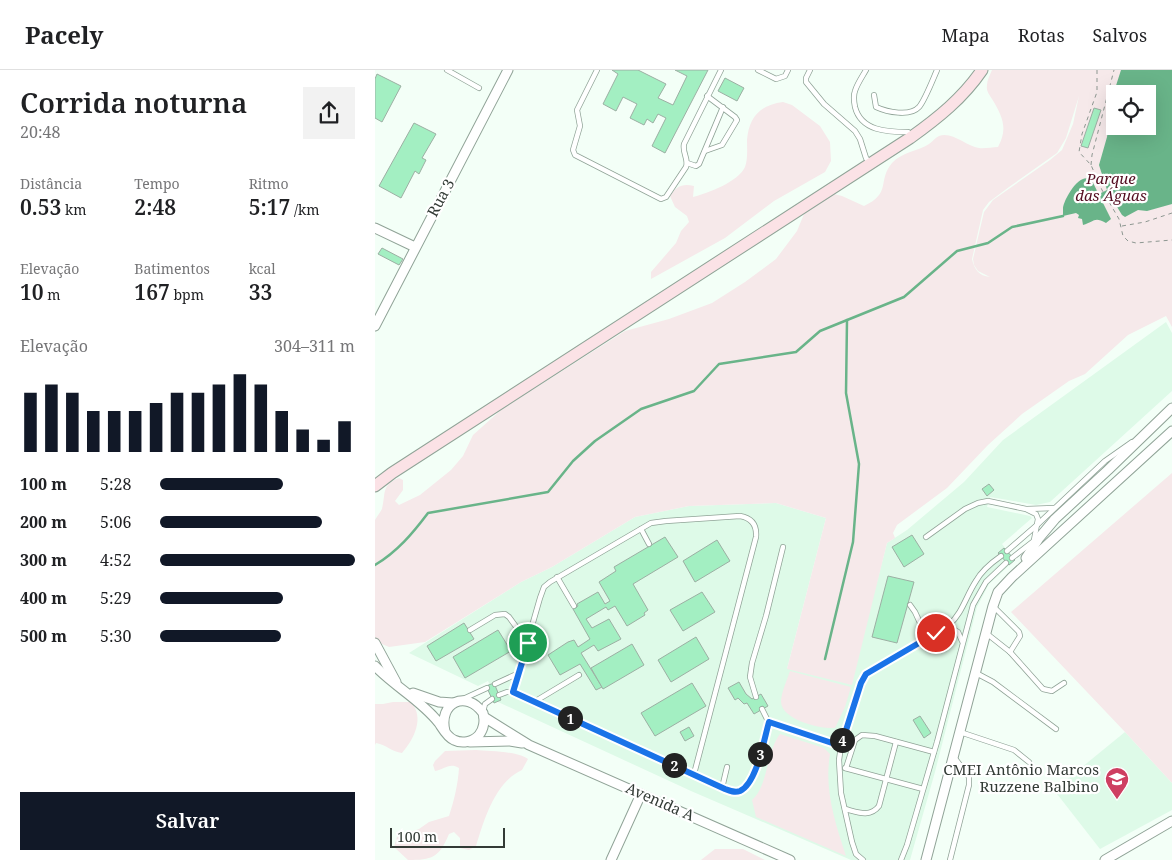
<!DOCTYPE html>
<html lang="pt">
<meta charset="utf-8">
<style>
:root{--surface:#fff;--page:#f2f2f2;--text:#202124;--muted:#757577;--line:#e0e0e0;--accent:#111827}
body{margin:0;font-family:"Noto Serif",serif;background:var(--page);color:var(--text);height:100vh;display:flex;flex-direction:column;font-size:19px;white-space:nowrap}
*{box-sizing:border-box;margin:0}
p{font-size:16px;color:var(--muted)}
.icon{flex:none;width:28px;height:28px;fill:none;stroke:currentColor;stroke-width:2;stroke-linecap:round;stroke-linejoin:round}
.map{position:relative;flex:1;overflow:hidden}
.details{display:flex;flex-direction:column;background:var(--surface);width:375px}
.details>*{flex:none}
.fabs{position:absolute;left:731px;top:15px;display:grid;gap:10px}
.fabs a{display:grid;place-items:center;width:50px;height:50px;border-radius:0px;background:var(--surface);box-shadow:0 5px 20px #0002;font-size:25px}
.scale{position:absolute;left:15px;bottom:12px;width:115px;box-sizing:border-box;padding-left:5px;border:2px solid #333b36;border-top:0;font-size:14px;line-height:18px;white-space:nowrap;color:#333b36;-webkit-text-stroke:4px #fff;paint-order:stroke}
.pin{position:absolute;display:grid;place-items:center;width:42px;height:42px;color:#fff;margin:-21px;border:2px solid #fff;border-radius:50%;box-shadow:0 1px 5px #0007}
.km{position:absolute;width:25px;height:25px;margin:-12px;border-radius:50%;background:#222;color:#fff;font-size:14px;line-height:25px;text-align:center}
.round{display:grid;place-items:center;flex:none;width:52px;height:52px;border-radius:0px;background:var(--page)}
.overview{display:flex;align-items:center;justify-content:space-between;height:85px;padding:0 20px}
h1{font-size:28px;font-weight:600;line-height:38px}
.figures{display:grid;grid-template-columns:repeat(3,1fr);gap:8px;height:85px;padding:5px 20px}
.figures div{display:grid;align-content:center}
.figures b{font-size:21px;font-weight:600}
.figures small{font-size:14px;font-weight:400}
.figures p{font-size:14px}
.chart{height:140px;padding:10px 20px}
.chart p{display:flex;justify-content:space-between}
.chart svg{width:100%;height:90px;margin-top:5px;stroke:var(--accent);stroke-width:6}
.button{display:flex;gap:10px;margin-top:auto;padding:10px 20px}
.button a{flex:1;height:58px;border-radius:0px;background:var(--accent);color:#fff;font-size:20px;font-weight:600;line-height:58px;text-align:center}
ul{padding:0 20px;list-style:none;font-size:16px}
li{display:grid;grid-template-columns:80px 60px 1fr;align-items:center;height:38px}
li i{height:12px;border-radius:6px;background:var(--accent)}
header{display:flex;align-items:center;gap:30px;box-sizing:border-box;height:70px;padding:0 25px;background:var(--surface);border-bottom:1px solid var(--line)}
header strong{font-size:24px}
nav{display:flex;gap:28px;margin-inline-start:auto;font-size:18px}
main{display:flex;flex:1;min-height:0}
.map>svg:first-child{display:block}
</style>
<header>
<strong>Pacely</strong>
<nav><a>Mapa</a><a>Rotas</a><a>Salvos</a></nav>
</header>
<main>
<section class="details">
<div class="overview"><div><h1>Corrida noturna</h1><p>20:48</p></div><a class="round"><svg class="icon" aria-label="share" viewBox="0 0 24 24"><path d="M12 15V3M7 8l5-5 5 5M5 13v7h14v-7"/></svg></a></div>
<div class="figures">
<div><p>Distância</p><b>0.53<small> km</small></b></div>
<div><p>Tempo</p><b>2:48</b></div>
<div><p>Ritmo</p><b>5:17<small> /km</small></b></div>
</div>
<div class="figures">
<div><p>Elevação</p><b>10<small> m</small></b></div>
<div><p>Batimentos</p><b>167<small> bpm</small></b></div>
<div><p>kcal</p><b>33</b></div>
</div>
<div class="chart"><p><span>Elevação</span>304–311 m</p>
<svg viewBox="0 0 160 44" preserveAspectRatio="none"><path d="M5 44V15M15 44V11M25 44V15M35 44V24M45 44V24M55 44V24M65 44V20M75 44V15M85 44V15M95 44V11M105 44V6M115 44V11M125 44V24M135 44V33M145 44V38M155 44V29"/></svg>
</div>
<ul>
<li><b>100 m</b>5:28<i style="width:63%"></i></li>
<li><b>200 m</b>5:06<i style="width:83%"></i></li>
<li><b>300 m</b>4:52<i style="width:100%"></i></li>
<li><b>400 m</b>5:29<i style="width:63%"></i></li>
<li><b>500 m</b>5:30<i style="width:62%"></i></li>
</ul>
<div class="button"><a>Salvar</a></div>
</section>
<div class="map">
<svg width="797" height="790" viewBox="0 0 797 790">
<rect width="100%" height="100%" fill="#f3fff7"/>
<g fill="#defae8">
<polygon points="791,252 797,263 797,321 675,432 661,435 615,427 612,437 655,446 657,448 627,474 640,490 614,514 602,537 560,702 535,790 476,790 316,721 123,632 113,611 103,616 34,583 146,512 177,497 260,447 314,436 401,433 451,448 412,599 502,512 512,473 532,460 589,412 628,370"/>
<polygon points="750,662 797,713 797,740 725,779 679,720"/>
</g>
<g fill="#f6e9ea" fill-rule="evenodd">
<path d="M617,0H797V257L791,246L753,265L710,304L694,311L647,344L613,375L572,418L522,455L518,463L520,468L512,473L477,615L412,599L451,448L401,433L314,436L260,447L177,497L146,512L50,572L14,577L0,571V450C2,446 5,443 7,439C11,423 6,415 24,408L28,410V420L20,431L24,435L45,425L76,400L88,386L98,365L126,340L250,261L294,249L337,233L370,212L401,189L422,161L429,144L459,124L467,126L489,136C517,123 502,111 517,93C527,82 543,81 554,74C557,72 560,68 564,66C577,61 591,76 604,78C609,79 617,77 623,77C633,59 628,47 617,29C614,24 611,21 612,15C612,10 615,5 617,0ZM740,24H772V56H740ZM704,26L698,54L687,80L675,90L618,130L609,142L598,189L599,195L603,201L615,207C604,206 599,199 597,189L608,140L614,132L634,117L682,83L691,68Z"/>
<path d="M408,32L417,35L445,56L455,72L456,91L450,102L399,131L350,168L276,209V202L301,173L306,161L314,152L312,146L300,137L295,126C301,116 308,113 319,116L318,127C333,123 363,112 370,97C373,89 372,78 372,70C374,47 385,35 408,32Z"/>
<polygon points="797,403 797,713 750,662 636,542"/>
<path d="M415,601L476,617L470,637L460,658C445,659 407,650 406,632C406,623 412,610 415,601Z"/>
<path d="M18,632H36C50,648 39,669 27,683C17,682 12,675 1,673L0,675V634H8Z"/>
<path d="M405,664L449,678L455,684C449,720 460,752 471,786L381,747L377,730C393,717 391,682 405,664Z"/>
<path d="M101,680C114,681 142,681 153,689L147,700C120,712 109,750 101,776L94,780L85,778V768L79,762L74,764C64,788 57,790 33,790L19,777L22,767L44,759L54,752L74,746C79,731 83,714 84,698C74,692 69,700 60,701L58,695L60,691L70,681Z"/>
<polygon points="340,779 368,779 390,790 326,790"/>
</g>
<path fill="#69b489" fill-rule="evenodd" d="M746,0H797V134L772,141L763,140L750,147L747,145L736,127L729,130L728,133L736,149L731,153C719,146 719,152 708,155L707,149L703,148L704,145L701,143L688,146C688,143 688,140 688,138C689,129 705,101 716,110C719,113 721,120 724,124L732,120L724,95L732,67L738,25ZM740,24H772V56H740Z"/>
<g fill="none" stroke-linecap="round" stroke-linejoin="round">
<g stroke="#69b489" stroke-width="2.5">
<path d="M0,495C22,482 38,463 53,443L173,422L198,391L220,371L266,339L319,321L344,294L421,282L445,261L529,227L582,181L613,173L637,157L688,146"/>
<polyline points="450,589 478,472 484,394 471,323 472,250"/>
</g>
</g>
<g fill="#a3efc2" stroke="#9cafa3">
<polygon points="237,0 263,0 291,14 283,28 298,35 312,6 300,0 333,0 290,83 277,76 291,48 283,44 278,53 272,49 269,55 255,48 262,34 248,27 241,41 228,34 243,4"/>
<polygon points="2,4 26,16 7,52 0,48 0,9"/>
<polygon points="350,8 369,18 362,31 343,21"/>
<polygon points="719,38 726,40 713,78 706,76"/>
<polygon points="39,53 61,64 47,88 51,90 44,104 40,101 26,128 4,116"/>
<polygon points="7,178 28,189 24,195 3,184"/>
<polygon points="614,414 619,420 612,426 607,419"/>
<polygon points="537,465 549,484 529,497 517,477"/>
<polygon points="290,467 303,487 258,514 273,540 269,543 270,545 252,556 240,536 233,540 231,537 211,549 217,558 234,549 246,569 223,581 219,575 206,583 227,617 221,620 205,594 185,605 173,585 193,572 199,570 203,577 215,569 198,539 203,536 202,534 223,522 230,534 235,531 224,512 241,501 239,497"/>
<polygon points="342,470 355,491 320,512 308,491"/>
<polygon points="629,478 640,490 634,495 623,483"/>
<polygon points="513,506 539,512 522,573 497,567"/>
<polygon points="327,522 340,542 308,561 295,540"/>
<polygon points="89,553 99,569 61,591 52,576"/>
<polygon points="123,560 136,581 90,608 78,587"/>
<polygon points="321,567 334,589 296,612 283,590"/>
<polygon points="257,574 269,595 228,619 216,598"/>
<polygon points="364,612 371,624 377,629 386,624 393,636 379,644 372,633 369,634 363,628 360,630 353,618"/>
<polygon points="119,613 126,630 119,633 111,616"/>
<polygon points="317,613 331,636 280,666 266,643"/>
<polygon points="545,646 556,663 549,668 538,650"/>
<polygon points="314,657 319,666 310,671 305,662"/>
</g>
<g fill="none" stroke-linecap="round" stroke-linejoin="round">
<g stroke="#90a397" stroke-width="6">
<g id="lane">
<polyline points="72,0 104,18"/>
<path d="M222,0L202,40L205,56L198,80L200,85L286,129L291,127L311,97C314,89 307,83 309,74L346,0"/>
<polyline points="383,0 401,9 410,6 413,0"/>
<polyline points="435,0 431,8 431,12 449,34 480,61 485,69 491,88 495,93"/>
<path d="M491,0C487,7 482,14 480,21C478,26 479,32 480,37C486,61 512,62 533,62"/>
<path d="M499,25L501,37C512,42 535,47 544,37C550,30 558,9 562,0"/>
<polyline points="330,81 347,75 362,50 360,47 332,26"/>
<polyline points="312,93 321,96 324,94 348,37"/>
<polyline points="652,439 679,438"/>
<polyline points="266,459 274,474"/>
<polyline points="551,467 590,439 603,433 613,431 651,439 661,444 663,449 659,470"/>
<polyline points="632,481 662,455 730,391 757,372"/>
<polyline points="637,488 660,470"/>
<polyline points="182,507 199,536"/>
<polyline points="535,535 540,542 552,568"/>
<polyline points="619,537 644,562 645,566 635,582"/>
<polyline points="570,559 576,558 583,562 587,571"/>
<polyline points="95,560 120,545 130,544 134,547 153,573"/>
<polyline points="611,563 635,582 668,619 677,621 689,613"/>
<polyline points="601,603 618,612 681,659"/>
<polyline points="120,614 144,603"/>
<path d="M138,622L165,528L169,517L175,512L276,453L291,451L365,446C377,448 382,455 381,467L319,704"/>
<path d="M124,625L132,622H138L350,719C355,721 360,723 365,721C382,713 389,669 394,653L466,676"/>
<polyline points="381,627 375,607 377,593 391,546 408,477"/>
<polyline points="88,629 112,618"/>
<polyline points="159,632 204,605"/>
<polyline points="387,639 394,653"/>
<polyline points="108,642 110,634 117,629"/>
<polyline points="585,662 639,680 654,692"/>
<polyline points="470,698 548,719"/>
<polyline points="471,698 480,670 487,665 500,666 559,682"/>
<polyline points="347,718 352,697"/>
<path d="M470,739C482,742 495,748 504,736L521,672"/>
<path d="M488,790L481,784L477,772L466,723L464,690L466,676L488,608L495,601L574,555C588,542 591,526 601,511C607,500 616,493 626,486"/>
<polyline points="526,790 532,775 562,672 598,535 611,512 631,493"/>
<polyline points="575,790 594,715 594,707 579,687"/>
</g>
</g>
<g stroke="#90a397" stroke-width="11">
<g id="street">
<polyline points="0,158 40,177"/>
<polyline points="0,256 133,0"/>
<polyline points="651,488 664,468 680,449 733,400 797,338"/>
<polyline points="0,573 21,612"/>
<path d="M0,596C20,617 46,630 64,653C68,659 72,667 79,670C87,674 98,672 104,665C109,659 110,650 108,643C91,619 63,633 70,661"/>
<polyline points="38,623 64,632 78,633"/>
<polyline points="109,647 154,675 415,790"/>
<polyline points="95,672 135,671 147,673"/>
<polyline points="236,790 266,724"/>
<polyline points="551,790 618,536 623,522 637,507 797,361"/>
<polyline points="730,790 797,751"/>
</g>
</g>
<g stroke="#90a397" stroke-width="13">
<path id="secondary" d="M0,416L17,403L535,68C563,48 588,28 607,0"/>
</g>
<g stroke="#8d9791" stroke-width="1" stroke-dasharray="4 4" stroke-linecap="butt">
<polyline points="722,0 722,22 707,64 704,82 716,95 727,120 744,149 748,166 753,171 761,173 797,170"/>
<polyline points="716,95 717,85 739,0"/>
<polyline points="747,156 770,152 797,143"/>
</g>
<use href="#lane" stroke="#fff" stroke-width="4.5"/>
<use href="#street" stroke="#fff" stroke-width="9"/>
<use href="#secondary" stroke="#fbe2e6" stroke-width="11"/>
</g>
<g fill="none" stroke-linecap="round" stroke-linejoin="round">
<g stroke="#fff" stroke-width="10">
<path id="route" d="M153,573L138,622L350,719C355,721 360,723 365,721C382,713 389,669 394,652L466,676L486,613L491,604L561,563"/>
</g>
<use href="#route" stroke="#1a73e8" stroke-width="6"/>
</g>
<defs>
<g id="school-pin" transform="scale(1.25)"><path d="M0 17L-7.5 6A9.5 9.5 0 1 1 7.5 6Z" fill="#ce3f61" stroke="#fff"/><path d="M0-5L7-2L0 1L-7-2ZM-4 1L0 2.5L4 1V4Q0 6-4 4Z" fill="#fff"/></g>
</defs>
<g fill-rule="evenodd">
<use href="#school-pin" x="742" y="709"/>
</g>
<g text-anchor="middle" stroke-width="4.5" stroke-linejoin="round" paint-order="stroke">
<g font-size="15" font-style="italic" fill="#540d21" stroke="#fff">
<text x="736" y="114">Parque<tspan x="736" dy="17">das Águas</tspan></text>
</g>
<g font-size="15" fill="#333b36" stroke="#fff">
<text transform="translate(66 128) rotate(-62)" y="5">Rua 3</text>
<text transform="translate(285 732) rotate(24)" y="5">Avenida A</text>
</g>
<g font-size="15" fill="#333b36" stroke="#fff" text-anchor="end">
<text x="724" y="705">CMEI Antônio Marcos<tspan x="724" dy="17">Ruzzene Balbino</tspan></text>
</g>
</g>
</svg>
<div class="fabs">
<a><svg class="icon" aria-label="locate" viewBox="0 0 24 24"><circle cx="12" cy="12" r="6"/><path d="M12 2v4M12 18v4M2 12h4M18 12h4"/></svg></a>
</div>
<div class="scale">100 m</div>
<div class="pin" style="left:153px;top:573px;background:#1e9e55"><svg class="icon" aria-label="arrive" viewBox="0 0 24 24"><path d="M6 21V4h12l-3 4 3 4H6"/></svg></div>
<div class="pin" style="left:561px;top:563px;background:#d93025"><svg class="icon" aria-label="check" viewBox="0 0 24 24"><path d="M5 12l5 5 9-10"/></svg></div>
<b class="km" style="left:195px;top:648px">1</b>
<b class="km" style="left:299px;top:695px">2</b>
<b class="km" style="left:385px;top:684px">3</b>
<b class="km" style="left:467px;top:670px">4</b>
</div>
</main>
